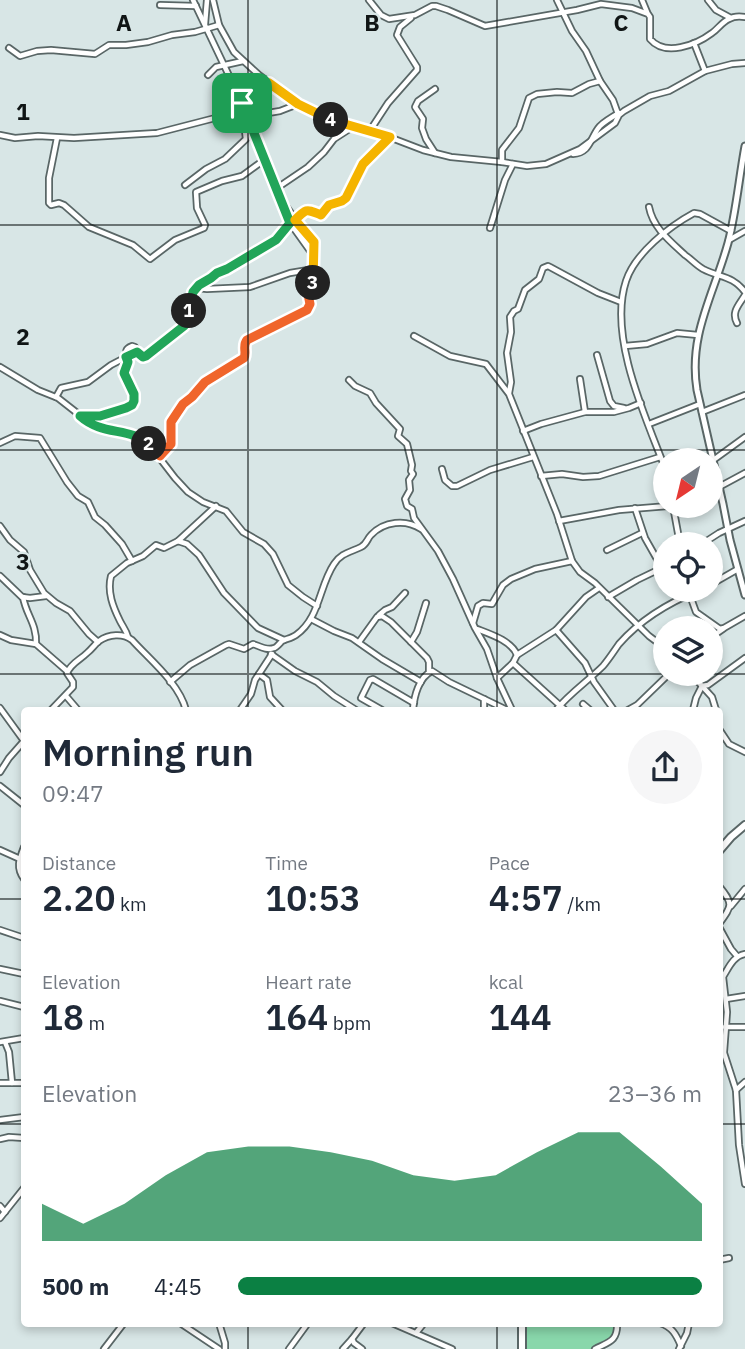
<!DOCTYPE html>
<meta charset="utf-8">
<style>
:root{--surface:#fff;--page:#f6f6f7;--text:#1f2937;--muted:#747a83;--accent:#0b8043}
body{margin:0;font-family:"IBM Plex Sans",sans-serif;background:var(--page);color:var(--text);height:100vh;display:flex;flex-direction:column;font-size:26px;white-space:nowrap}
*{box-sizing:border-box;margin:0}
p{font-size:23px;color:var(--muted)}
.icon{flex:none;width:38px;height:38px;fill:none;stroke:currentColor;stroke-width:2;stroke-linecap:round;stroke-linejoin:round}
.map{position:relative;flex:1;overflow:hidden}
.details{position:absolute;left:21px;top:707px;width:702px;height:620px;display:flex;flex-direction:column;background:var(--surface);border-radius:7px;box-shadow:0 4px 10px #0003}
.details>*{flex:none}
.needle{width:46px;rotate:215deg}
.fabs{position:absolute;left:653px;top:448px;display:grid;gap:14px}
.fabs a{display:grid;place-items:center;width:70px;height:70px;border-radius:50%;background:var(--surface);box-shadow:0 4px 10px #0003;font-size:35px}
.pin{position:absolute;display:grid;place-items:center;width:60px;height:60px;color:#fff;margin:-30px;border-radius:14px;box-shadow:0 4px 10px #0006}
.km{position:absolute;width:35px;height:35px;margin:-18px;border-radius:50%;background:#222;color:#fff;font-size:19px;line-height:35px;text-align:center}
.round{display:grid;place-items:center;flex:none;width:74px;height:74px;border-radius:37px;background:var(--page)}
.overview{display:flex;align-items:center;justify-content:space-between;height:119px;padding:0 21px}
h1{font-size:38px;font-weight:600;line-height:52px}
.figures{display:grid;grid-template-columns:repeat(3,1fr);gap:10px;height:119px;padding:7px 21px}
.figures div{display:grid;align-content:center}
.figures b{font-size:35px;font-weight:600}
.figures small{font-size:19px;font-weight:400}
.figures p{font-size:19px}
.chart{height:196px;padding:14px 21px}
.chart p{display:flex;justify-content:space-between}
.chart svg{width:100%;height:126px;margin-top:7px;fill:var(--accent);opacity:.7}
ul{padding:0 21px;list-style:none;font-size:23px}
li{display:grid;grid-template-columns:112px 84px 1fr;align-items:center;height:52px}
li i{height:18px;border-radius:9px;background:var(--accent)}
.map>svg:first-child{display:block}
</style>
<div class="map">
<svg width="745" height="1349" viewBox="0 0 745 1349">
<rect width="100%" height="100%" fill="#d8e6e6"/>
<polygon fill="#89d7ab" points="526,1323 616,1323 615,1338 596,1349 527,1349"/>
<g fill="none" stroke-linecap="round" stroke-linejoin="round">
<g stroke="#596666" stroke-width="8">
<g id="minor">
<polyline points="213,0 219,25 234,52 259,75 298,104 333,121 389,137 423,150 451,157 502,162 527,166 546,164 580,149 615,123 619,115 624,111 650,96 669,91 705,71 732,64 745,63"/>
<path d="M369,0L381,15L389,19L415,15L432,6H436L448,10L485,26L577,10L601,4L632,8L648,14L650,17V39C665,57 696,45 712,33C718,29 722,22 729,19C734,16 739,16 745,17"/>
<polyline points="557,0 572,31 586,51 600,81 613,100 618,114"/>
<polyline points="642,0 647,12"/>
<polyline points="708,0 716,10 729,17"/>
<polyline points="160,5 196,6"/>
<polyline points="205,24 207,0"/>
<polyline points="694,43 705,71"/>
<polyline points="9,48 20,56 37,51 51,50 95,54 109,45 126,45 148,42 172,35 195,32 219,25"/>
<polyline points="208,75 216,67 243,61"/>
<polyline points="251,122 256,115 280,111 298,104"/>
<polyline points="369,132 388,103 417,70 417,67 397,35 400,27 411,18"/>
<polyline points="0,135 15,138 38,136 74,138 157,133 219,117 260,91 269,83"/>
<polyline points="57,138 49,178 49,203 51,205 59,203 64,205 89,227 133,245 150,259 175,240 204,228 205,225 197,208 196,192 222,181 242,176 264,160"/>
<polyline points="435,153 426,139 422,128 423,119 415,107 418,101 435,89"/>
<path d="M573,154C591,153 590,137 600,126C605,121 612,117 619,113"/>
<polyline points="502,162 502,150 519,128 529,98 537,94 557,92 572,93 589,84 600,81"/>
<polyline points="185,185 206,169 225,159 246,139 245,131 237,119 220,117"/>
<polyline points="277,188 308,167 324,152 334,139 351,128"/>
<path d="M649,207C653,228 670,241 685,255C691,259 696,265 703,269C720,278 732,275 745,292"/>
<path d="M294,222C307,207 304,208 321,214L329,205L342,201L346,198L364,164L389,137"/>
<polyline points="290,223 313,255"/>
<polyline points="490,228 505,180 513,164"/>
<polyline points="729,240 745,231"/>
<polyline points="197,288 207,289 250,287 290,273 314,269"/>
<path d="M186,323C197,317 194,312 193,301"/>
<path d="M737,323C731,312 739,305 745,295"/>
<polyline points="414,336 450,356 486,364 509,394 557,514 572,561 580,572 595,583 649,636 665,648"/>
<polyline points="625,346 647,344 677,333 698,335"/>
<polyline points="597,355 610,401 614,406 624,408"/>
<polyline points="0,367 38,390 58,398 95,427 128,434 148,443 175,478 188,492 203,502 226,511 243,532 264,544 273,554 288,585 303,597 317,606"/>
<polyline points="580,379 585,412"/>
<polyline points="349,380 355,386 370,393 376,403 400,429 398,436 407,444 412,465 411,471 413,474 409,480 410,490 405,499 407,506 412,509 414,518 438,551 453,579 475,628 487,649 497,678 512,710"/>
<polyline points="509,393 511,382 507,353 511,332 510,317 514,311 518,309 525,290 539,279 543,268 548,266 550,267 598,293 621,302"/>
<polyline points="56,397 61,388 88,382 111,365 134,353 138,353 143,357 146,356 184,325 193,292 199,285 217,273 227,269 276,240 290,223 242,103 193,0"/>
<polyline points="702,412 745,395"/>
<path d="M81,416L100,417L126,408L133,403L134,394L124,373C125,370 126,367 127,364C129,356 121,350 132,346L135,347L138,353"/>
<polyline points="649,424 700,404"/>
<polyline points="523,431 541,424 585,412 614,412 629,408 641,403"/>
<polyline points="0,443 15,436 40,438 67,482 78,496 88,502 95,517 105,525 122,544 132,561"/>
<path d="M160,456L171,444V422L183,404L192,397L201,386L210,378L244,358C247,352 243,346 247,340L304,311L309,307L308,292L314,279V242L300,226L286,206"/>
<polyline points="712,461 745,437"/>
<path d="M665,468C645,416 608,336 626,281C635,253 670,226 694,213L700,214L731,231"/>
<polyline points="442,469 445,480 452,486 457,486 490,470 533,457"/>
<polyline points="541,476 562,474 583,477 599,476 660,457"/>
<polyline points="710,480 719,487 745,473"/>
<polyline points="673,506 680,544"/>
<polyline points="635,508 645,538 662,568"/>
<polyline points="559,521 619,510 668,506"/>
<polyline points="0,526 10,540 24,552 30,570 44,593 56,603 70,611 89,634 98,642"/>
<polyline points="178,541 216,506"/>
<polyline points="702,544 719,533 745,521"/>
<polyline points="607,550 642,533"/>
<polyline points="0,576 22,597 30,598 46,596"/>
<polyline points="710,585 738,569"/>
<polyline points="688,590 696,612 720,629 724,628 745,616"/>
<path d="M23,597C26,615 37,624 36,644"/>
<polyline points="608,597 637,580 664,567"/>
<polyline points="379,615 385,610 392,607 405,593"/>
<polyline points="311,619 334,631 352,638 382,659 421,682"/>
<polyline points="473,623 478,606 483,603 492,604 503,585 511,579 535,569 572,561"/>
<path d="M477,629C490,634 512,641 517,655L513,663"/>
<polyline points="556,630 585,663 594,682 614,710"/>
<polyline points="0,635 11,640 36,644 67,671"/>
<path d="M128,637C126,630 123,627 120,621C113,607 107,592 111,576L127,563L143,556L156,545L164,548L178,541L187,544L199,555L224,593L258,628L284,640"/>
<polyline points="710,638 723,629"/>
<polyline points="359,642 377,617 382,616 391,622 427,658 429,662 429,671"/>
<polyline points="411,642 417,632 426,603"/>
<polyline points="710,650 713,657"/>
<polyline points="271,654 295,671 317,682 334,696 356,710"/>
<polyline points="517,655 556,630 586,597 599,588"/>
<polyline points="259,674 267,680 270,697 282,710"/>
<polyline points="691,674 712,697 716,710"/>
<polyline points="497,678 513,663 565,710"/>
<path d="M170,682L190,665L226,645L229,644L244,649L253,644C259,646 267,651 274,648C276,648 280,643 282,641C286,639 292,638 296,635C320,618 319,586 334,564C341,553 351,552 361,547C367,544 367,539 371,535C384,521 406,519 421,529"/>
<polyline points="66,696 78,710"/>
<polyline points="484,699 484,710"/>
<polyline points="583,704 590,710"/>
<polyline points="0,708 24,741"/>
<path d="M51,710L73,687V682L67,673C71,663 80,660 87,653C92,649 95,644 99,641C109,634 123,633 132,640C150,660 179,683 186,710"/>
<polyline points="240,710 251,694 255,680 272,654"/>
<polyline points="382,710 361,698 370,680 373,679 414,703"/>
<path d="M413,710C414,696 419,677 432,671L449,682L507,710"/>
<path d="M556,710C570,693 588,681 603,666C609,659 614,651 619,644C641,619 670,602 700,590"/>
<polyline points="628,710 637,705 669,674"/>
<polyline points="693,710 696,698 702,686 708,685 745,658"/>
<polyline points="719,729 729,744 745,752"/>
<polyline points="0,772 9,758 24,741"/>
<polyline points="0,786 24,805"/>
<path d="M24,847C19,860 16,868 24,879"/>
<polyline points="0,850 20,859"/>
<path d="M719,886C734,904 732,906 719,924"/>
<polyline points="731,906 745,889"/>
<polyline points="719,927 731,949 737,956"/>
<polyline points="0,930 24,938"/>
<polyline points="0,969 24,974"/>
<polyline points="723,977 727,1012 724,1052"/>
<path d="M719,982C728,972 730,957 745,954"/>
<polyline points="726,999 745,996"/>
<polyline points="0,1001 24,1007"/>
<polyline points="725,1027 745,1027"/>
<polyline points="0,1042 24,1038"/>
<polyline points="5,1042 9,1052 12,1083"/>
<polyline points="719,1047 724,1053 736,1090 739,1145 745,1184"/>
<polyline points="0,1083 24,1083"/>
<polyline points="736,1090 745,1082"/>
<polyline points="0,1120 24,1117"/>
<polyline points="0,1139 9,1137 24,1138"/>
<polyline points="0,1206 5,1212"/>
<polyline points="0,1218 24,1188"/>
<polyline points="719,1260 729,1258"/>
<polyline points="180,1323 219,1349"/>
<polyline points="219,1323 225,1343 225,1349"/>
<polyline points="392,1323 452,1349"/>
<path d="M660,1323C672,1327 676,1334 681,1346"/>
<polyline points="416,1333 424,1323"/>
<polyline points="104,1349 124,1323"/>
<polyline points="289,1349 308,1323"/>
<polyline points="343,1349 352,1339"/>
<polyline points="362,1349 354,1343 352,1339 364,1323"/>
<path d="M595,1349C609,1342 618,1341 617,1323"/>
<polyline points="679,1349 687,1333 689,1323"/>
</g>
</g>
<g stroke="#596666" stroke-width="9">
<path id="tertiary" d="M745,146C739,178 736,213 728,243C714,294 688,335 697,390L723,504L730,540L745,595"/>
</g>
<g stroke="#596666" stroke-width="10">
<g id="secondary">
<polyline points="719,851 731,837 745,825"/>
<polyline points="522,1349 522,1323"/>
</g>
</g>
<use href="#minor" stroke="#fff" stroke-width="4.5"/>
<use href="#tertiary" stroke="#fff" stroke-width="5"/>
<use href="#secondary" stroke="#fff" stroke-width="6"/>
</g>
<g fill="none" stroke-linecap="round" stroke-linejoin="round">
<g stroke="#fff" stroke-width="14">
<polyline id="split-1" points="189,311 193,292 199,285 211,278 217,273 227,269 276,240 290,223 242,103"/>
</g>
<g stroke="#fff" stroke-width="14">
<path id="split-2" d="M149,444C129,427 102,436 80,416H100L126,408L132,405L134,401V394L124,373L128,362L126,357L137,352L143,357L146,356L184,326L189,311"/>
</g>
<g stroke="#fff" stroke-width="14">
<path id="split-3" d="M149,444L160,456L171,444V422L183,404L192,397L205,382L244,358C247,352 242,346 247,340L307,310L310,304L308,294L313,283"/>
</g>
<g stroke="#fff" stroke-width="14">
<path id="split-4" d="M313,283L314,242L295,220C307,208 306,209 321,215L329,205L342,201L346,198L363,164L390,137L331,120"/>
</g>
<g stroke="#fff" stroke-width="14">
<polyline id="split-5" points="242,103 260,92 269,83 298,104 331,120"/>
</g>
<use href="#split-1" stroke="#22a559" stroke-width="9"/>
<use href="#split-2" stroke="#22a559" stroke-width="9"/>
<use href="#split-3" stroke="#f0652b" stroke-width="9"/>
<use href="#split-4" stroke="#f5b400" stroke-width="9"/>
<use href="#split-5" stroke="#f5b400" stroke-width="9"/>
</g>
<path fill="none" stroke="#101515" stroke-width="2" stroke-opacity="0.55" d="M248,0V710M497,0V710M0,225H745M0,450H745M0,674H745M0,899H24M719,899H745M0,1124H24M719,1124H745M248,1323V1349M497,1323V1349"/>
<g font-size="23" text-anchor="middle" font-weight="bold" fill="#101515" stroke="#d8e6e6" stroke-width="5" stroke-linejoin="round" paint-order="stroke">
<text x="124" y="31">A</text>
<text x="372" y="31">B</text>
<text x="621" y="31">C</text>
<text x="23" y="120">1</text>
<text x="23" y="345">2</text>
<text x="23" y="570">3</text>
</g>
</svg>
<div class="fabs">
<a><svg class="needle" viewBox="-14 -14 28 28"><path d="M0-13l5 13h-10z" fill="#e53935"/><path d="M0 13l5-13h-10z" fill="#747a83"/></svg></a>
<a><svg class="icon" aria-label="locate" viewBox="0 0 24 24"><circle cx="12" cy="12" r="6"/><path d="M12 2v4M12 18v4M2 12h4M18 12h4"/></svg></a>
<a><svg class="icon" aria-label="layers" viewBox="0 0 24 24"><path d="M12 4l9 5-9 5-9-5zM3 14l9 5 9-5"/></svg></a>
</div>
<div class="pin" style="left:242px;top:103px;background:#1e9e55"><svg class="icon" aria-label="arrive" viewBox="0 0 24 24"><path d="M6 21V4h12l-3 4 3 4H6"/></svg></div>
<b class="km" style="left:189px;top:311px">1</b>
<b class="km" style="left:149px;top:444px">2</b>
<b class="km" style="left:313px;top:283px">3</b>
<b class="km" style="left:331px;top:120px">4</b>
<section class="details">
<div class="overview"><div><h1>Morning run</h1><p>09:47</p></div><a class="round"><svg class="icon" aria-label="share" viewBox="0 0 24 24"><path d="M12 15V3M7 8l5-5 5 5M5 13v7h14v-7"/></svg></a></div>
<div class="figures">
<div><p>Distance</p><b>2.20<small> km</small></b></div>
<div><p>Time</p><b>10:53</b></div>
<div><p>Pace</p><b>4:57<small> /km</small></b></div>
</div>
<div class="figures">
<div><p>Elevation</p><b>18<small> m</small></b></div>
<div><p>Heart rate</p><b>164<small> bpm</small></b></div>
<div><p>kcal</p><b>144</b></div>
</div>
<div class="chart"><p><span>Elevation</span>23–36 m</p>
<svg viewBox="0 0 160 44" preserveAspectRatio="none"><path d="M0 44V31L10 38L20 31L30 21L40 13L50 11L60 11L70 13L80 16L90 21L100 23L110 21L120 13L130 6L140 6L150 18L160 31V44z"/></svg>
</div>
<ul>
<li><b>500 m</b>4:45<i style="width:100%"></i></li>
</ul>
</section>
</div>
